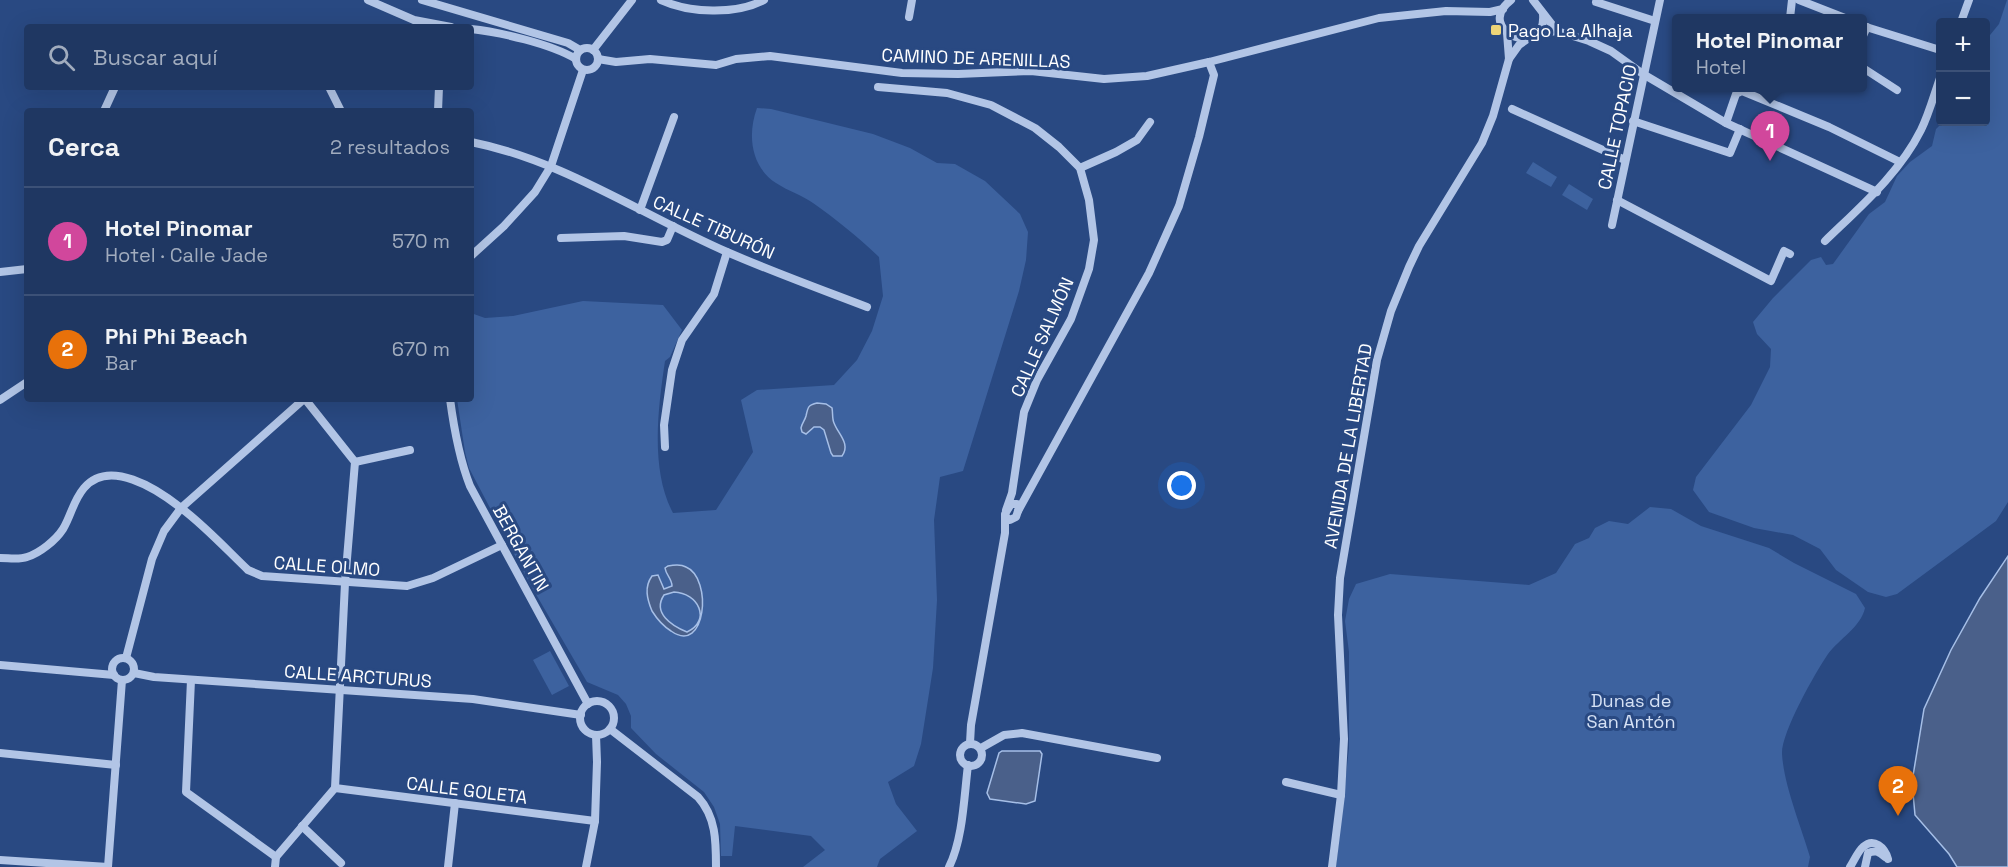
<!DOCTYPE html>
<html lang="es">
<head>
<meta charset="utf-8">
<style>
  :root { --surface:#1f3762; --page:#273f68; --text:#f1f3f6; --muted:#a1acbe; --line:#3c5177; --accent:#bca0f2 }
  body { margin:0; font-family:"Space Grotesk",sans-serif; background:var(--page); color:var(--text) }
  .controls { position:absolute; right:18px; top:18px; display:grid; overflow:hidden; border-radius:6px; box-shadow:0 6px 24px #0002 }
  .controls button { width:54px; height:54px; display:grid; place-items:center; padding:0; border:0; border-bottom:2px solid var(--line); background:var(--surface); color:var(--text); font:30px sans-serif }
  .you { position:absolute; left:1182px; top:486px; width:21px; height:21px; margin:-15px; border:4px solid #fff; border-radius:50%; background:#1a73e8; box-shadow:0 0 0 9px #1a73e833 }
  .badge { display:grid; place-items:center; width:39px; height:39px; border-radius:50%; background:var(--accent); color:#fff; font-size:20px; font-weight:700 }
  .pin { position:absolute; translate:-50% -50px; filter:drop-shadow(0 2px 3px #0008) }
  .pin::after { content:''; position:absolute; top:32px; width:21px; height:18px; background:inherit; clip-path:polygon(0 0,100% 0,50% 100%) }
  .popup { position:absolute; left:1672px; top:14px; width:195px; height:78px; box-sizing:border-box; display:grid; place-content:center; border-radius:6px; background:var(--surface); filter:drop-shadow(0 2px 4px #0005); font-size:20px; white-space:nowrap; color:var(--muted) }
  .popup b { font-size:22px; color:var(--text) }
  .popup::after { content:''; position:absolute; left:50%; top:100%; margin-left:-12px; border:12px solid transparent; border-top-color:var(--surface) }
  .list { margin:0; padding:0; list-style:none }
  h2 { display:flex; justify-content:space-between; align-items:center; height:78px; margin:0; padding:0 24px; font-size:26px }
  h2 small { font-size:20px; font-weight:400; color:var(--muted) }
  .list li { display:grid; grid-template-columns:39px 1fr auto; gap:18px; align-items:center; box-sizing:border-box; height:108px; padding:0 24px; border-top:2px solid var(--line) }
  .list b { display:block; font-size:22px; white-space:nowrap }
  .list p { margin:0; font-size:20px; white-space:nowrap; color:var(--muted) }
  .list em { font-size:20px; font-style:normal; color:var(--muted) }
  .icon { flex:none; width:33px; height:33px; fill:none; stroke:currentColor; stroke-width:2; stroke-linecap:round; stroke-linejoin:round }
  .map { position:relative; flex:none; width:2008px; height:867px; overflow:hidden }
  .search { position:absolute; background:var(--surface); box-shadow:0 6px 24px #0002; left:24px; top:24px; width:450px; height:66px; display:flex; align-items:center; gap:15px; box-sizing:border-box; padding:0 21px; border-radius:6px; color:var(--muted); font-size:22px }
  .panel { position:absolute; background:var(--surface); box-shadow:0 6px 24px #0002; left:24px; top:108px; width:450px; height:294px; border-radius:6px }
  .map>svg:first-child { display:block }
</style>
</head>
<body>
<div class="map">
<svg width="2008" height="867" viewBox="0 0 2008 867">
  <rect width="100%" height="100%" fill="#294982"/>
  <g fill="#3d629f">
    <polygon points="2007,0 2008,0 2008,502 1996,521 1897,594 1886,597 1868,592 1836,570 1820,549 1793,535 1754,528 1709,512 1693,490 1696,477 1751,405 1770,367 1771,349 1757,334 1753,322 1773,298 1811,260 1821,257 1826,265 1833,264 1869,214 1885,202 1897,176 1910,162 1932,146 1936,129 1943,122 1986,122 1986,40 1999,24"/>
    <path d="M757 108 771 109 873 134 910 148 937 163 955 164 985 181 1020 214 1028 232 1026 260 1019 291 963 471 940 477 934 520 937 600 933 668 921 744 914 766 888 782 896 804 917 831 880 859 877 867H803L825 850 811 836 735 826 732 856H721L720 824 714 807 704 792 656 754 631 728V716L626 704 618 695 587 682 530 584 469 468 465 452 457 399H471V313L485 318 513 316 583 301 663 305 682 330 670 357 665 361C658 408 650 470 673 513L716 510 753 452 741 400 757 390 834 385 857 360 872 331 883 296 879 257C858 237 837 220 813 203 802 195 788 191 776 183 751 167 747 135 757 108Z"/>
    <polygon points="1533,162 1557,177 1551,187 1526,173"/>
    <polygon points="1569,184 1593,199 1587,210 1562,195"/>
    <path d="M1650 507 1671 509 1701 526 1769 548 1794 563 1856 594 1865 608C1861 627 1839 639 1828 654 1815 673 1781 733 1782 754 1784 786 1801 826 1810 857L1808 867H1336L1349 748V652L1345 621 1349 599 1356 584 1390 574 1529 585 1556 573 1575 544 1589 538 1595 528 1609 521 1628 524Z"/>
    <polygon points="550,651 569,686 552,695 533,660"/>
  </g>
  <g fill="#4a608a" stroke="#a6bfe7" stroke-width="1.5" fill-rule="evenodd">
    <path d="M817 403 826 404 832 408C833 413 832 419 834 423 838 434 851 444 842 456H833L831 453 824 430 820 427H814L806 434 802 432 801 428C802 423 805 420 806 416 808 407 808 405 817 403Z"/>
    <polygon points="2008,556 2008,867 1957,867 1949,854 1915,815 1912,782 1924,709 1951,650 1980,598"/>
    <path d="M668 566C673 565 681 564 686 567 713 578 706 656 671 631 663 626 657 619 652 611 647 599 644 587 652 576L658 575 664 589 672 586C672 579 666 575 665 568ZM674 592C698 593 712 620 687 632 672 626 652 613 664 595Z"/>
    <polygon points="1002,751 1040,751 1042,754 1035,801 1026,804 990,799 987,793 999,753"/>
  </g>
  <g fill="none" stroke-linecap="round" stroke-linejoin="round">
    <g stroke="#b2c5e6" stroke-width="8">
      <polyline points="368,0 414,20 451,27"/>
      <polyline points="422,0 568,43 580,50"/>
      <path d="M661 0C689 13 736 15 764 0"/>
      <path d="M1511 0C1472 30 1547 62 1543 14"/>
      <polyline points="1533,0 1557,31"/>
      <polyline points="1799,0 1845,18"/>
      <polyline points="1596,2 1655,21"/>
      <polyline points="909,17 912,0"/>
      <polyline points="1790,18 1792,0"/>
      <polyline points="1961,22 1969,0"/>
      <polyline points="1863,26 1940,50"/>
      <path d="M471 29C500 32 551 44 576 59"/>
      <polyline points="1536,34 1557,31 1589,41 1611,51 1643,74 1726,123 1877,192"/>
      <polyline points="1863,36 1867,27"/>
      <circle cx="587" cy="59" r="11"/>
      <polyline points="593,50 632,0"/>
      <polyline points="598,59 616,62 650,59 716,65 736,59 770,56 902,73 958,74 1031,71 1104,79 1147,76 1209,62 1379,18 1446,11 1490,12 1503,9"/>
      <polyline points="1509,59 1519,45 1526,40"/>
      <polyline points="1863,68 1897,90"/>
      <polyline points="329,87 341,111"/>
      <polyline points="878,87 947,93 991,105 1035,128 1059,147 1080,168 1089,200 1094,240 1089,269 1071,319 1037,380 1024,412 1012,493 1006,510"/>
      <polyline points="1512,109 1625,160"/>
      <polyline points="104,111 115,87"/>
      <polyline points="438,111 439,87"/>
      <polyline points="1633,121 1730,153 1740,129"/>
      <polyline points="1726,123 1736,94 1742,91 1829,127 1900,162"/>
      <path d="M471 142C562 160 642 215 727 252 773 272 820 289 867 307"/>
      <polyline points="1080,168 1116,152 1137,140 1150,122"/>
      <polyline points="1617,200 1771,281 1784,251 1790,254"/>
      <polyline points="640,210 674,117"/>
      <polyline points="1612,225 1660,0"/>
      <polyline points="561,238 624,236 662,242 667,240 673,226"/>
      <path d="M1825 241C1860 207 1899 174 1921 130 1929 114 1934 95 1940 78"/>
      <polyline points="471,256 504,226 535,192 551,166 583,70"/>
      <polyline points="0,272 27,269"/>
      <path d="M450 399C454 429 459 458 470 486L588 704"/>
      <polyline points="0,400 27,382"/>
      <polyline points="665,447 664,425 672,370 682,340 714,294 727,252"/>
      <polyline points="355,462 410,450"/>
      <polyline points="1018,511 1149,273 1179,206 1199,137 1214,75 1209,62"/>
      <path d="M0 558C9 558 19 560 27 557 40 553 56 540 63 529 71 516 73 501 84 488 109 458 157 489 181 508 205 526 226 549 248 570L262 576 407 586 433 578 502 545"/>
      <circle cx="123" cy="669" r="11"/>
      <polyline points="126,658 152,559 164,531 181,508 304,399"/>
      <polyline points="0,665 114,675"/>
      <polyline points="134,673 154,677 473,699 581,715"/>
      <polyline points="191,680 186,792 276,857"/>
      <circle cx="597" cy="718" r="17"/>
      <path d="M610 729 698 797C716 817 716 841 716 867"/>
      <polyline points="970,743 971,725 1005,533 1005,514 1011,504 1017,504 1019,508 1016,517 1010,520 1006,517"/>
      <circle cx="971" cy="755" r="11"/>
      <polyline points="981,748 1004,735 1022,733 1157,758"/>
      <polyline points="0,753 116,765"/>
      <polyline points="1286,782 1341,795"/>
      <polyline points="335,788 595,821"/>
      <polyline points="302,826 341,863"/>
      <polyline points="0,860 108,867 122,680"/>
      <polyline points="275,867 276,857 335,788 345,583 355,462 305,399"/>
      <polyline points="448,867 455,803"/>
      <polyline points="586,867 595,821 597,762 596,735"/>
      <path d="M949 867C963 839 964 797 968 765"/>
      <polyline points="1332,867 1341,795 1344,739 1338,615 1340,578 1377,360 1391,311 1409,267 1419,246 1482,143 1493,116 1509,59 1507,33"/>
      <path d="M1850 867C1854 861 1858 851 1863 847 1874 837 1885 848 1888 859"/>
      <path d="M1865 867 1868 853C1875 850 1879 851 1885 857"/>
    </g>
  </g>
  <rect fill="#eed578" stroke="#294982" stroke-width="2" x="1490" y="24" width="12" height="12" rx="3"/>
  <g text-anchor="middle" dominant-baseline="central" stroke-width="6" stroke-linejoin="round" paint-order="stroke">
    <g font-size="18" fill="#fff" stroke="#294982" text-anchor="start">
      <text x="1508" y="30">Pago La Alhaja</text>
    </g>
    <g font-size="18" fill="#fff" stroke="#294982">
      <text transform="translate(976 58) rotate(2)">CAMINO DE ARENILLAS</text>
      <text transform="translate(1617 127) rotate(-78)">CALLE TOPACIO</text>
      <text transform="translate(714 227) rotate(24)">CALLE TIBURÓN</text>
      <text transform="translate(1042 337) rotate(-66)">CALLE SALMÓN</text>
      <text transform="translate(1348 446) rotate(-80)">AVENIDA DE LA LIBERTAD</text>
      <text transform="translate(521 548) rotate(61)">BERGANTIN</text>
      <text transform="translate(327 566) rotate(4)">CALLE OLMO</text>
      <text transform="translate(358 676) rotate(4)">CALLE ARCTURUS</text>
      <text transform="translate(467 790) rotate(7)">CALLE GOLETA</text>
    </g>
    <g font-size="18" fill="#d5e1f5" stroke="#294982">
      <text x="1631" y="700">Dunas de<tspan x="1631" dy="21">San Antón</tspan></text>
    </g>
  </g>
</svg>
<div class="controls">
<button>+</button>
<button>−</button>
</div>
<div class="you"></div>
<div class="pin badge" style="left:1770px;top:161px;background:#d1479c">1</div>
<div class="popup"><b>Hotel Pinomar</b>Hotel</div>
<div class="pin badge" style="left:1898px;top:816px;background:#e8710a">2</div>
<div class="search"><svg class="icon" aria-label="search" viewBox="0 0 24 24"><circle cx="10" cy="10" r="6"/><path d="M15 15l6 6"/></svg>Buscar aquí</div>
<section class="panel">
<h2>Cerca<small>2 resultados</small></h2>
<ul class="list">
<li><span class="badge" style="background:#d1479c">1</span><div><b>Hotel Pinomar</b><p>Hotel · Calle Jade</p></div><em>570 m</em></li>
<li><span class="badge" style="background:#e8710a">2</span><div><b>Phi Phi Beach</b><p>Bar</p></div><em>670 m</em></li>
</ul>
</section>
</div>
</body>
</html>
